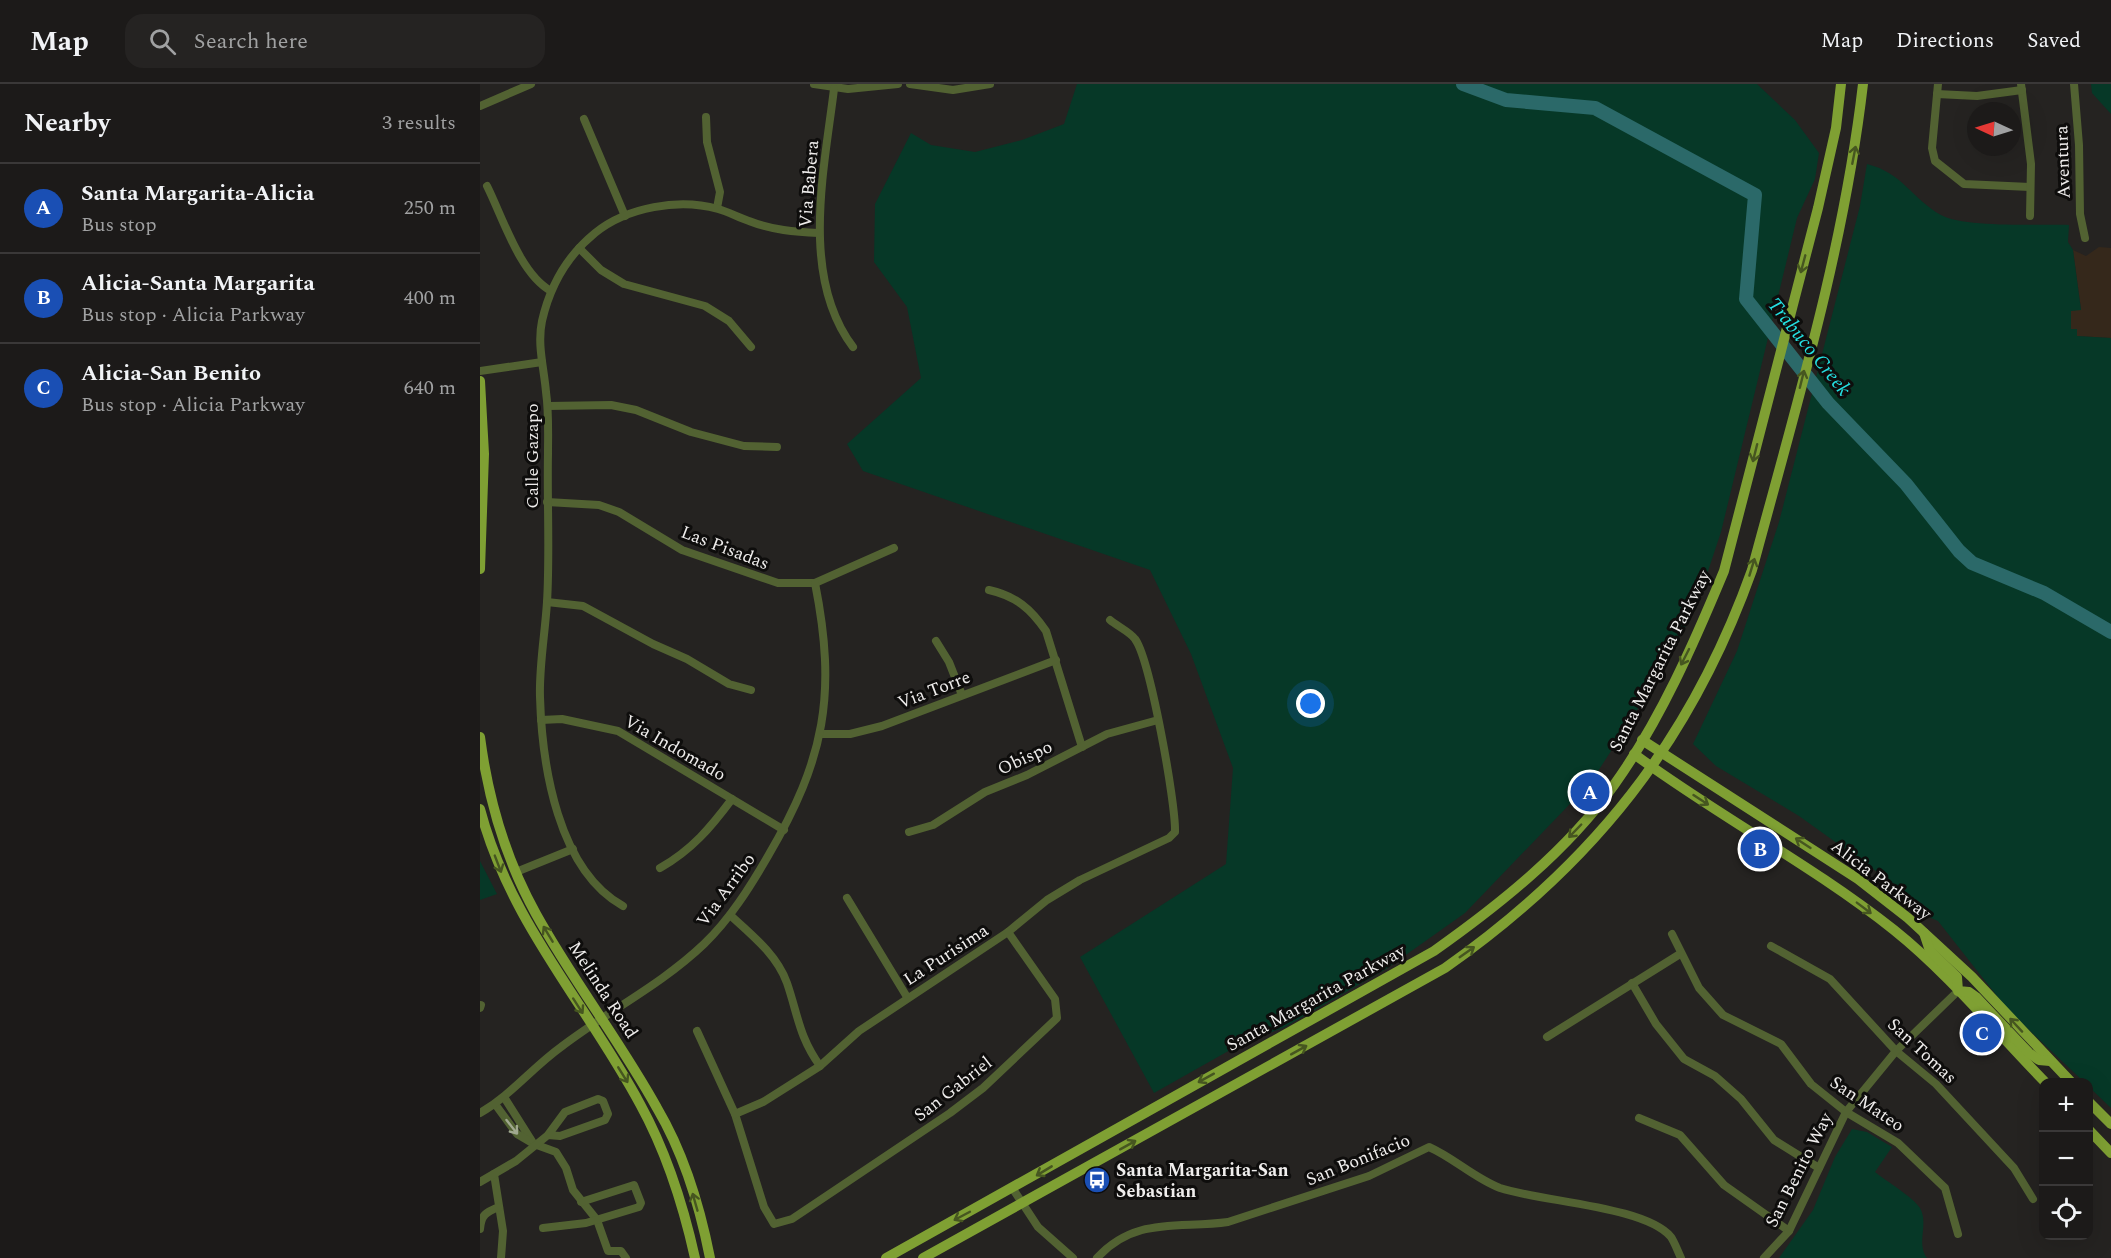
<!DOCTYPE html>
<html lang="en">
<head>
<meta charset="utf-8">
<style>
  :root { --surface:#1c1a19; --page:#252322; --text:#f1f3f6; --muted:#a0a1a2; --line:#3a3838; --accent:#f391d5 }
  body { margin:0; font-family:Spectral,serif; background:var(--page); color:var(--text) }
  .controls { position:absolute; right:18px; bottom:18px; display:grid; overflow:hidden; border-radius:12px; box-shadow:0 6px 24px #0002 }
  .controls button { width:54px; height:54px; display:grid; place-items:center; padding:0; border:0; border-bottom:2px solid var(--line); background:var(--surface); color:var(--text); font:30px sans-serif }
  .compass { position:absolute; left:1487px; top:18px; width:54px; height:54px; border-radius:50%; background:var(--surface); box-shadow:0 6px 24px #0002; rotate:274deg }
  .you { position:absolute; left:831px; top:620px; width:21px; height:21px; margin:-15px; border:4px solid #fff; border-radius:50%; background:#1a73e8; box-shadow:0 0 0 9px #1a73e833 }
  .badge { display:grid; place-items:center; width:39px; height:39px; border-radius:50%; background:var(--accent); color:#fff; font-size:20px; font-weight:700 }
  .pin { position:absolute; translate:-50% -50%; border:3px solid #fff; box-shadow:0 2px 6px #0006 }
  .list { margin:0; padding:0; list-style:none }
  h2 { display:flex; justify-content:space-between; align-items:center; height:78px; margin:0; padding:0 24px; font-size:26px }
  h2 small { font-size:20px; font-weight:400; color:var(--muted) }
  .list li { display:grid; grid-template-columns:39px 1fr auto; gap:18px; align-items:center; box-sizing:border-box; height:90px; padding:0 24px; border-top:2px solid var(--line) }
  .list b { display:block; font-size:22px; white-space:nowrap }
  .list p { margin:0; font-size:20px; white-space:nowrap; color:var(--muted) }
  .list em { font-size:20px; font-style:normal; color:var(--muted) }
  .icon { flex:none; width:33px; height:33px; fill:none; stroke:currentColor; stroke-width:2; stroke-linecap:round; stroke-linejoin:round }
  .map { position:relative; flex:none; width:1631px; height:1174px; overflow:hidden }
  header { display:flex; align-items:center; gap:36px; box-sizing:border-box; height:84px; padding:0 30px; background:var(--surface); border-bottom:2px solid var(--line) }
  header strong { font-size:28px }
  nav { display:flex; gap:33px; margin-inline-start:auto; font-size:21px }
  .search { width:420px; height:54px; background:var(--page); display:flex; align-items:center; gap:15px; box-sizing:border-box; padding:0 21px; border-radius:18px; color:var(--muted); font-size:22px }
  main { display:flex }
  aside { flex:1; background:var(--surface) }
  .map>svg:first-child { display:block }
</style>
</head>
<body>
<header>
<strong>Map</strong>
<div class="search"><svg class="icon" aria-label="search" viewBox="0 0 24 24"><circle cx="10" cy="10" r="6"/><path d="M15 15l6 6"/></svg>Search here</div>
<nav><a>Map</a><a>Directions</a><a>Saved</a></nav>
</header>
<main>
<aside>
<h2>Nearby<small>3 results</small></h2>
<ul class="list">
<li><span class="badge" style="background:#1a4fb4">A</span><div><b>Santa Margarita-Alicia</b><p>Bus stop</p></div><em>250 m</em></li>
<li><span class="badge" style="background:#1a4fb4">B</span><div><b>Alicia-Santa Margarita</b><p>Bus stop · Alicia Parkway</p></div><em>400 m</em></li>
<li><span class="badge" style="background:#1a4fb4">C</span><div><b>Alicia-San Benito</b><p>Bus stop · Alicia Parkway</p></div><em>640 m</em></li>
</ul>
</aside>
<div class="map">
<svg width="1631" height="1174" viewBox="0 0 1631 1174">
  <rect width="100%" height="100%" fill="#252321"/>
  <polygon fill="#35281b" points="1619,163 1631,164 1631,254 1597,252 1591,245 1591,227 1601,225 1593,166 1606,172"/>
  <g fill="#063827">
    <polygon points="597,0 1277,0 1315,36 1339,69 1335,95 1317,134 1241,448 1215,526 1153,633 1111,698 985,829 906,885 805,943 759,961 674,1009 600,873 746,780 753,684 711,570 670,486 383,387 367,360 441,294 427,223 394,178 395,120 431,49 451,61 495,68 542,56 584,40"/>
    <polygon points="1611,0 1631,0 1631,30 1612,9"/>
    <path d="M1387 80C1423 89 1432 115 1461 131 1483 144 1561 140 1589 141L1588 158 1593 166 1601 226 1591 227V245H1597V252L1631 254V1024L1609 1003 1608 998H1604L1528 926 1458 837 1451 834 1428 810 1319 732 1236 682 1213 660 1257 567 1299 438 1380 122Z"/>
    <polygon points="0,777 17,810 0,816"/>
    <path d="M1372 1045 1387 1048 1412 1063 1395 1088C1406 1097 1433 1113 1440 1124 1449 1140 1436 1159 1447 1174H1299L1333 1126 1355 1073Z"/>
  </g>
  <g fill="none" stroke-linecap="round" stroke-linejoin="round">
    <polyline stroke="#2b6969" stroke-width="14" points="983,0 1026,16 1115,24 1275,111 1266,215 1348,319 1426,400 1479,467 1492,479 1564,509 1631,548"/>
    <g stroke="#526232" stroke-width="8">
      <polyline points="334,0 368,5 418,0"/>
      <polyline points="430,0 473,6 510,0"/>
      <polyline points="1458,0 1452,64 1455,77 1484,100 1550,103"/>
      <polyline points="1541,0 1551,80 1550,132"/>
      <polyline points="1594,0 1599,61 1600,130 1605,154"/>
      <path d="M354 5C344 87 320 193 373 263"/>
      <polyline points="1457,10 1497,12 1542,6"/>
      <polyline points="0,22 51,0"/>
      <polyline points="226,33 227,58 240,108 237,124"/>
      <polyline points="104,35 145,132"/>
      <path d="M7 102C23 134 40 190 71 207"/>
      <polyline points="99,164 121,186 144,200 225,222 249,237 271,263"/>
      <polyline points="0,287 62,278"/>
      <polyline points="68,322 131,321 156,326 211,348 264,362 297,363"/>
      <polyline points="67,418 119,421 139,428 202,466 298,499 335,499 414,464"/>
      <path d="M509 506C536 512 551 525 566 547L602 663"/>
      <polyline points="67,518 103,522 173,560 207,575 249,600 271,606"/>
      <polyline points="456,557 469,578 482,611"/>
      <polyline points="61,636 82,635 138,647 304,746"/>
      <polyline points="340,650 370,650 402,642 576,576"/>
      <polyline points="429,748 453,741 505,708 547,691 627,650 678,636"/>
      <path d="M180 784C212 766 231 743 252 715"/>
      <polyline points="36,788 93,765"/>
      <polyline points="367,814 427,913"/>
      <path d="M143 822C78 786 62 682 60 613 59 582 65 550 67 518 70 469 67 419 68 370 68 349 69 329 66 308 64 284 57 261 62 237 70 202 88 171 115 149 147 123 199 114 238 125 249 128 259 134 269 137 292 146 315 148 339 149"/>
      <path d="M250 831C272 851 297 871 307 899 318 931 319 953 340 982"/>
      <polyline points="1192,850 1219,904 1243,931 1301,960 1331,1000 1366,1028 1418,1059 1465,1104 1478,1150"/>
      <polyline points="1291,862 1350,895 1416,967 1456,1000 1534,1084 1553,1115"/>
      <polyline points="1152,899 1176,940 1204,975 1235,992 1261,1015 1294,1056 1339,1084"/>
      <polyline points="0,924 1,921"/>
      <polyline points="217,947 255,1030 284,1123 294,1140 312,1135 470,1029 503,1004 577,934 575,915 528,848"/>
      <polyline points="1067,953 1200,870"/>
      <polyline points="24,1013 53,1059"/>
      <polyline points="15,1020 37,1050 54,1060 76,1068 86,1084 93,1106 117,1136 128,1167 141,1167 146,1174"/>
      <path d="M0 1029C31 1011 52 984 81 963 128 927 181 901 224 860 250 835 270 803 288 772 345 675 357 610 335 499"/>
      <path d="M255 1030 283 1018 340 982 379 947 528 848 567 816 600 796 689 754 695 748C696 720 670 575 655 555 650 548 637 542 630 536"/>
      <polyline points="1159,1034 1200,1051 1244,1101 1309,1147"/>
      <polyline points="14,1090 23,1147 21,1174"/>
      <polyline points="0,1098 36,1077 68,1051 85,1028 118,1015 123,1017 128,1030 125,1036 80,1052 68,1051"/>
      <polyline points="533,1105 558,1143 593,1174"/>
      <polyline points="63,1144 106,1139 159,1123 161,1119 154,1101 101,1118"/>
      <path d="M0 1145C1 1131 6 1128 19 1123"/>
      <path d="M617 1174C655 1132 699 1145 748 1138L889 1092 949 1063C974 1074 994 1094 1020 1104 1062 1118 1165 1122 1191 1153 1195 1159 1198 1168 1201 1174"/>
      <polyline points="1284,1174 1309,1147 1366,1028 1416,967 1478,907"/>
    </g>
    <g stroke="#7fa033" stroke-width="10">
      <polyline points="0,297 4,370 0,485"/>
      <path d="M0 653C8 714 26 776 56 830 93 897 140 957 177 1024 203 1068 220 1123 230 1174"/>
      <polyline points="1162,656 1378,795 1428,834 1492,893 1591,998"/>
      <path d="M1154 670C1238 732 1332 781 1414 846 1469 890 1516 948 1565 998"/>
      <path d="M0 725C30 839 106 919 160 1020 187 1069 203 1120 215 1174"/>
      <polyline points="1444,849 1450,867 1477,893 1478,907 1489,908 1496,913 1549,969 1559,976 1570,977"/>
      <polyline points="1608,1017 1631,1040"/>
      <polyline points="1608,1045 1631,1069"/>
      <path d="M406 1174 954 867C1019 821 1087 767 1134 701 1180 637 1214 559 1244 487L1338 124 1356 44 1361 0"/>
      <path d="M443 1174 965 884C1113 780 1211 657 1272 486 1315 326 1364 165 1383 0"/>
    </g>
  </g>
  <defs><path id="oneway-shaft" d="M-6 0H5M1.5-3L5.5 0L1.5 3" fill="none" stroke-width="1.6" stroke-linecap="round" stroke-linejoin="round" transform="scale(1.5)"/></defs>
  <g stroke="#465620">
    <use href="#oneway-shaft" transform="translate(1374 71) rotate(-79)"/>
    <use href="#oneway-shaft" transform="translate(1323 180) rotate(105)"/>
    <use href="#oneway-shaft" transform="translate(1322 295) rotate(-76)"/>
    <use href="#oneway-shaft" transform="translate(1275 369) rotate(104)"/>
    <use href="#oneway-shaft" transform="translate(1272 483) rotate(-73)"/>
    <use href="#oneway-shaft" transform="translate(1205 573) rotate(117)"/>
    <use href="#oneway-shaft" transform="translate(1221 716) rotate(33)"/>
    <use href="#oneway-shaft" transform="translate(1095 747) rotate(134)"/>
    <use href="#oneway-shaft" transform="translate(1323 759) rotate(-147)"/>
    <use href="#oneway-shaft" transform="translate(18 780) rotate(69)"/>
    <use href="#oneway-shaft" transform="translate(1384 824) rotate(37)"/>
    <use href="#oneway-shaft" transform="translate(68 850) rotate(-121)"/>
    <use href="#oneway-shaft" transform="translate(987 868) rotate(-35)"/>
    <use href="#oneway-shaft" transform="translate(98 922) rotate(57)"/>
    <use href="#oneway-shaft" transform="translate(1536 941) rotate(-133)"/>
    <use href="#oneway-shaft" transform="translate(819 966) rotate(-29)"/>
    <use href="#oneway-shaft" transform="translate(143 991) rotate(58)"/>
    <use href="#oneway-shaft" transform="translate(726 994) rotate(151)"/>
    <use href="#oneway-shaft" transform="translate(648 1061) rotate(-29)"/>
    <use href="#oneway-shaft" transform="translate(564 1087) rotate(149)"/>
    <use href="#oneway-shaft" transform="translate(215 1118) rotate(-106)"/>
    <use href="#oneway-shaft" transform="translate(482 1132) rotate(152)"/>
  </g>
  <use stroke="#a0a88f" href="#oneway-shaft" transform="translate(32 1043) rotate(52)"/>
  <defs>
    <symbol id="bus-disc" viewBox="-11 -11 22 22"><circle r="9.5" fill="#1a4fb4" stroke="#0e0d0c"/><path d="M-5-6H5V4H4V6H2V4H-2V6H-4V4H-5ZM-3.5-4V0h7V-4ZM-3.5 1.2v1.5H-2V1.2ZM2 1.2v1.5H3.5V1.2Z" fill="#fff"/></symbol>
  </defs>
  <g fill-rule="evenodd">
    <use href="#bus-disc" x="602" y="1081" width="30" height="30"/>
  </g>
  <g text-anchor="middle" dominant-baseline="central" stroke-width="6" stroke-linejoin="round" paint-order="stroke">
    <g font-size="18" fill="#efedec" stroke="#0e0d0c">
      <text transform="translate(1583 78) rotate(-92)">Aventura</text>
      <text transform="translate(329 100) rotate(-85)">Via Babera</text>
      <text transform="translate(52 372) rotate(-90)">Calle Gazapo</text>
      <text transform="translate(245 464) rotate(21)">Las Pisadas</text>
      <text transform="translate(1180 577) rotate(-63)">Santa Margarita Parkway</text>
      <text transform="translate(454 606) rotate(-21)">Via Torre</text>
      <text transform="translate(195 664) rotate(30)">Via Indomado</text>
      <text transform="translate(545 674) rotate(-25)">Obispo</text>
      <text transform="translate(1401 796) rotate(37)">Alicia Parkway</text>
      <text transform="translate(246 806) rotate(-54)">Via Arribo</text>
      <text transform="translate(466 871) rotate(-33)">La Purisima</text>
      <text transform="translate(123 906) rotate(57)">Melinda Road</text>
      <text transform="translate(836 914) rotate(-29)">Santa Margarita Parkway</text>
      <text transform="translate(1442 967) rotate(43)">San Tomas</text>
      <text transform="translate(473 1005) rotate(-38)">San Gabriel</text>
      <text transform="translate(1387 1020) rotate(34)">San Mateo</text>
      <text transform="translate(878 1076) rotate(-22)">San Bonifacio</text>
      <text transform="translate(1319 1086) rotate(-63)">San Benito Way</text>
    </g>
    <g font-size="18" font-weight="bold" fill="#efedec" stroke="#0e0d0c" text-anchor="start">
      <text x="636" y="1086">Santa Margarita-San<tspan x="636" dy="21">Sebastian</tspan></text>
    </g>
    <g font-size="20" font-style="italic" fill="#24dfe1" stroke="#0e0d0c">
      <text transform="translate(1329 263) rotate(51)">Trabuco Creek</text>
    </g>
  </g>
</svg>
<div class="controls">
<button>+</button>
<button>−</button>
<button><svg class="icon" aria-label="locate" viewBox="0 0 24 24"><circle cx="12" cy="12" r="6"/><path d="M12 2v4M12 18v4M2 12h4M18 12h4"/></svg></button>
</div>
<svg class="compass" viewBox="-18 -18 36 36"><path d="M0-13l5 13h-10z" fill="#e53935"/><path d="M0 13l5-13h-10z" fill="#a0a1a2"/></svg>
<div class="you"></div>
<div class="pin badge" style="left:1110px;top:708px;background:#1a4fb4">A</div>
<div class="pin badge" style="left:1280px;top:765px;background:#1a4fb4">B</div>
<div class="pin badge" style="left:1502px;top:949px;background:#1a4fb4">C</div>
</div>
</main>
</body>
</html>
